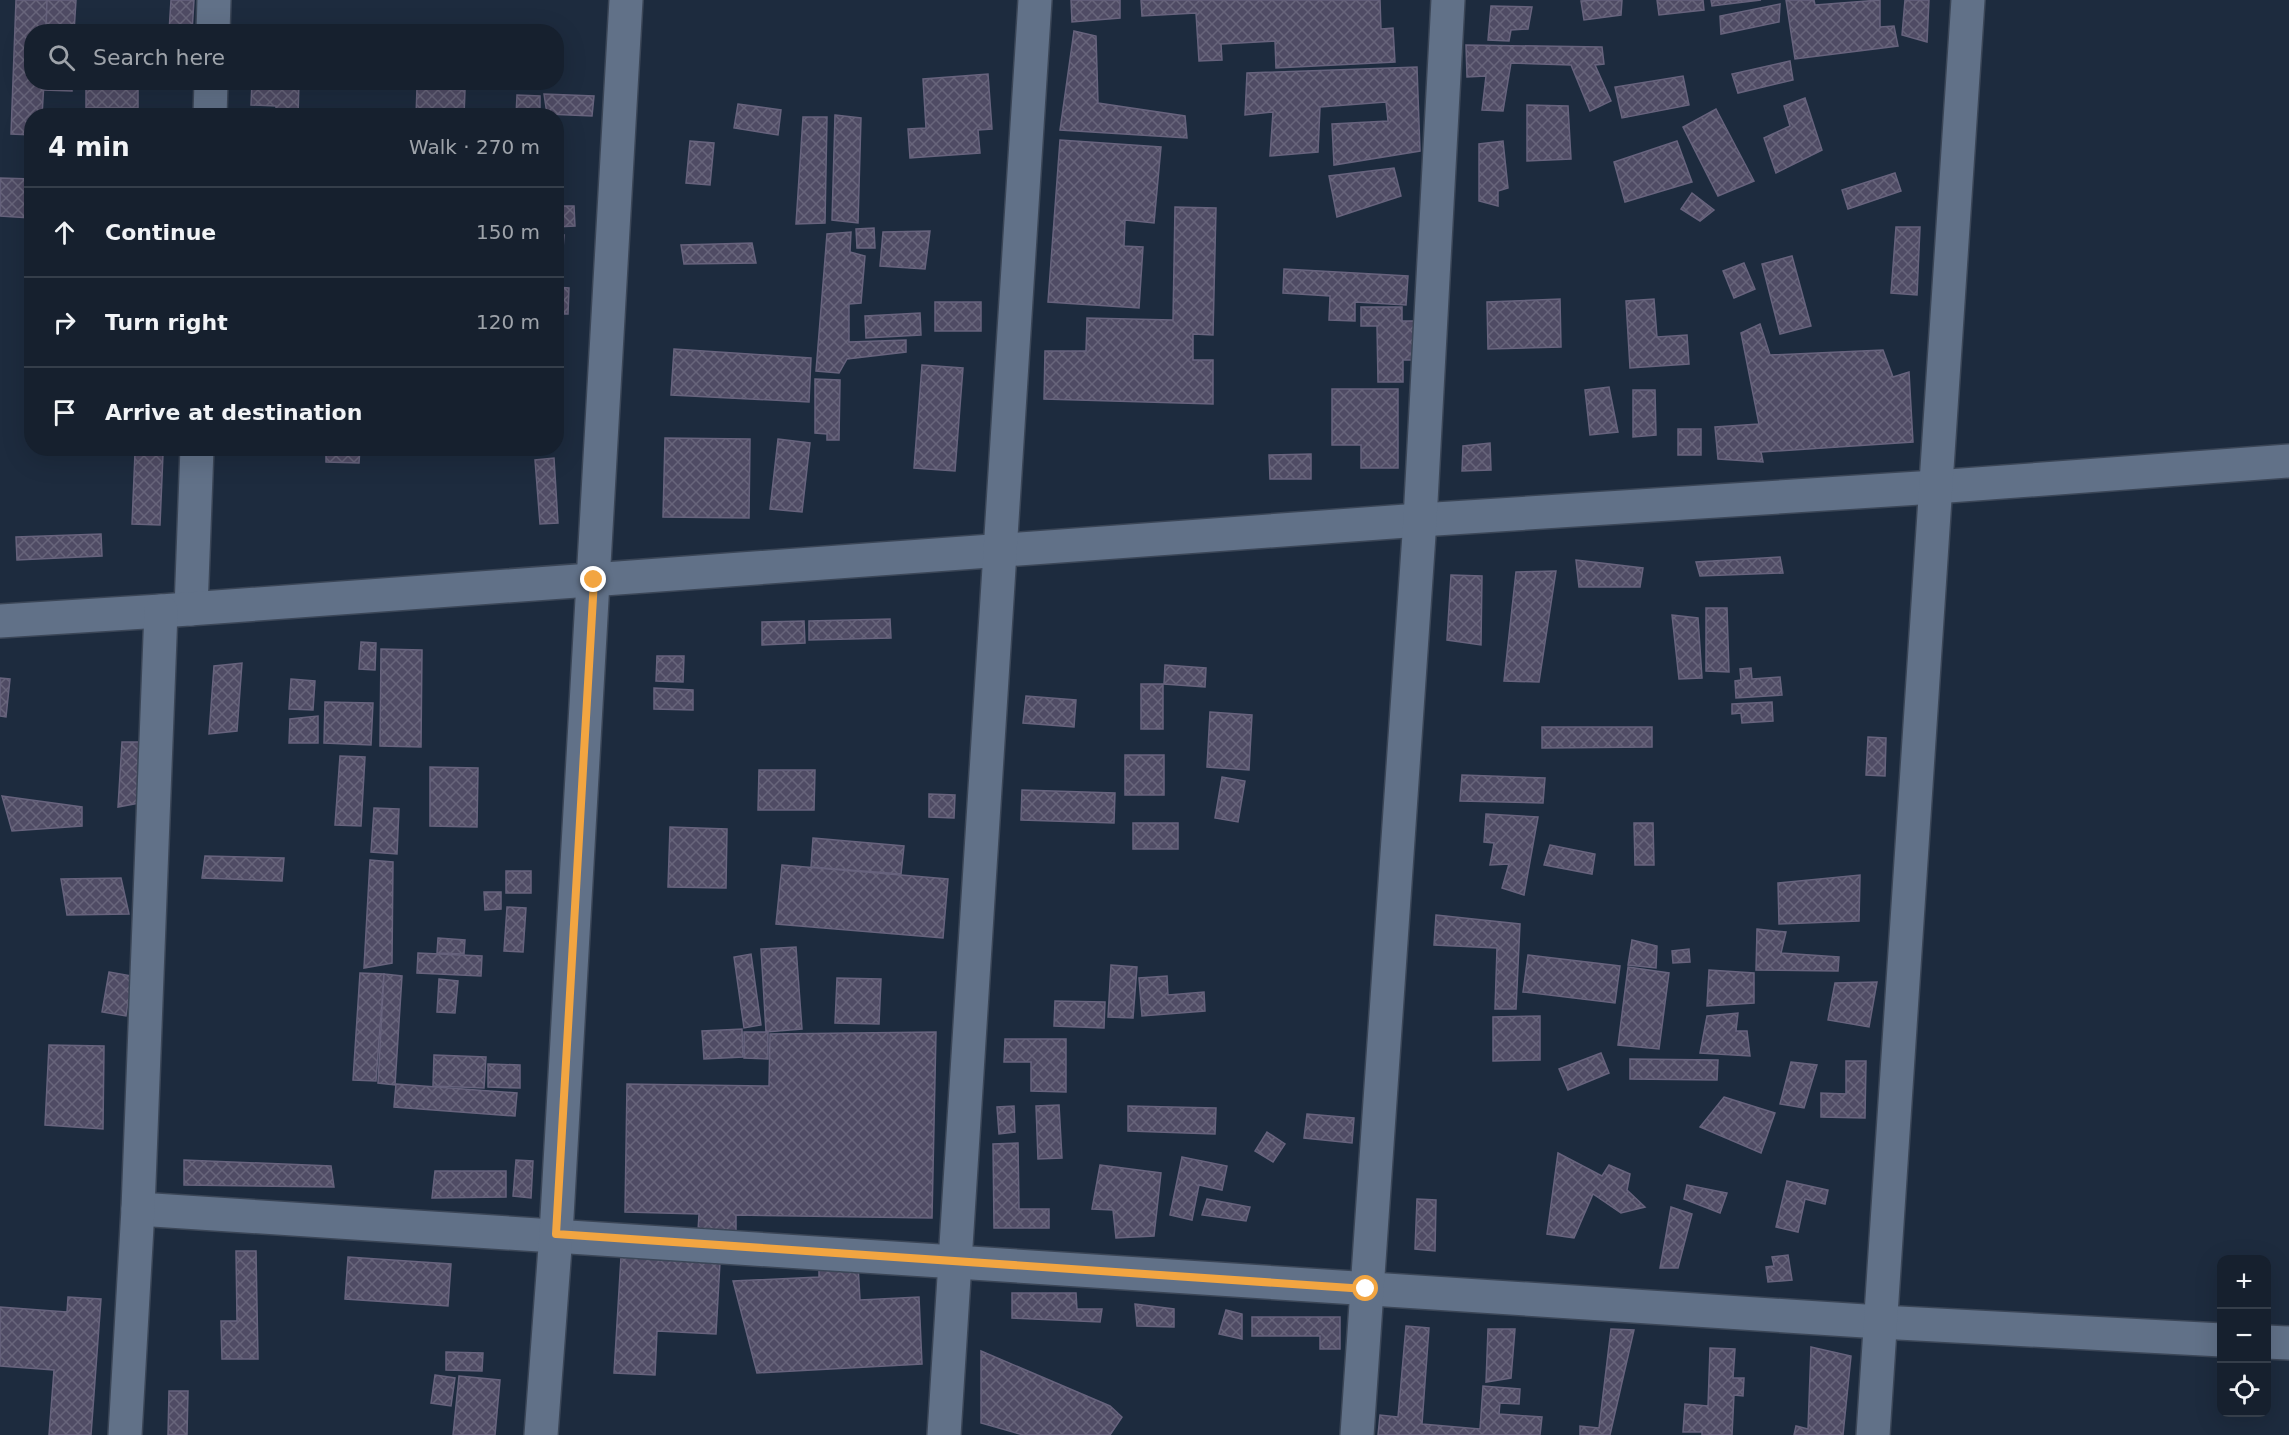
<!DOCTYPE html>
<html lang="en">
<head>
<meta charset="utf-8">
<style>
  :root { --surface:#16202e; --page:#1f2836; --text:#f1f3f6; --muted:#9ea3aa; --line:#353e4a }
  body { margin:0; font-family:"DejaVu Sans",sans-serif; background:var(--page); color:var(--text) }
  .controls { position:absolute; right:18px; bottom:18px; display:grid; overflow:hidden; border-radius:12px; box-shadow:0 6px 24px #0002 }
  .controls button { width:54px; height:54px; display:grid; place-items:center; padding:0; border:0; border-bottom:2px solid var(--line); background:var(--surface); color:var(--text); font:30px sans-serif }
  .stop { position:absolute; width:18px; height:18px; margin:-14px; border:4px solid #f2a541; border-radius:50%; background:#fff }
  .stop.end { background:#f2a541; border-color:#fff; box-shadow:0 2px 6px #0008 }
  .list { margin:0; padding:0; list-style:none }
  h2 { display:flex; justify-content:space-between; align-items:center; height:78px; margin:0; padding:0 24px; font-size:26px }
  h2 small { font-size:20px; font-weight:400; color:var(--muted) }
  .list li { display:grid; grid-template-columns:39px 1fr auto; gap:18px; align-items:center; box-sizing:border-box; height:90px; padding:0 24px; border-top:2px solid var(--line) }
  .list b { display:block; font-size:22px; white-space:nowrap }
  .list em { font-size:20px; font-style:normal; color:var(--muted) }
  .icon { flex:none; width:33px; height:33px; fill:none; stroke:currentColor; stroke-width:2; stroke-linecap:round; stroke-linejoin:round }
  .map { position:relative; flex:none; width:2289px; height:1435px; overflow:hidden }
  .search { position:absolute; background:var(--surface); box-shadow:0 6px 24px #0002; left:24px; top:24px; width:540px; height:66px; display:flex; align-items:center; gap:15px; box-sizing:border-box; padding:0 21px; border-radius:24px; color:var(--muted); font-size:22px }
  .panel { position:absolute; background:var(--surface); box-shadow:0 6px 24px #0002; left:24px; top:108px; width:540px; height:348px; border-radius:24px }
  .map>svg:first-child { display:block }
</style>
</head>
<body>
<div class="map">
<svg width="2289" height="1435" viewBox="0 0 2289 1435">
  <defs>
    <pattern id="building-cross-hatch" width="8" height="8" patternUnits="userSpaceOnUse" patternTransform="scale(1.5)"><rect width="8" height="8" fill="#4f4b64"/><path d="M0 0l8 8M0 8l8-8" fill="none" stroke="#68657b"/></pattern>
  </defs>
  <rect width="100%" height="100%" fill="#1d2b3e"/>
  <g fill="url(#building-cross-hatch)" stroke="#67637d" stroke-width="1.5">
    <polygon points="16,0 47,0 46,32 32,32 32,82 44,82 42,116 32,116 32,135 11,134"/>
    <polygon points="47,0 76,0 74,32 46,32"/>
    <polygon points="171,0 194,0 192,32 169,32"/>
    <polygon points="1071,0 1120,0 1120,18 1072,22"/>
    <polygon points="1141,0 1380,0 1381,29 1393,28 1395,62 1276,68 1275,41 1221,44 1222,60 1199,61 1196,13 1142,16"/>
    <polygon points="1595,0 1622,0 1621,15 1584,20 1581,1"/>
    <polygon points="1657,0 1703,0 1704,10 1659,15"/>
    <polygon points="1711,0 1761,0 1712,6"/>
    <polygon points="1786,0 1814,0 1815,5 1880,0 1880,27 1894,26 1898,46 1795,59"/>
    <polygon points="1905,0 1929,0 1927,42 1902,35"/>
    <polygon points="1780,4 1779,22 1721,34 1720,16"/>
    <polygon points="1491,6 1532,7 1528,29 1511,30 1509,41 1488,40"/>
    <polygon points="1074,31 1096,36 1098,103 1185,116 1187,138 1060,130"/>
    <polygon points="1466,45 1602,47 1604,64 1595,65 1611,101 1590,111 1571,65 1511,63 1503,111 1482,110 1486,76 1467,77"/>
    <polygon points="1790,61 1793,80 1738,93 1732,74"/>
    <polygon points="1417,67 1420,151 1334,165 1332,124 1388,121 1386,102 1320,107 1318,152 1270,156 1273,112 1245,115 1247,73"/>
    <polygon points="988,74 992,129 978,130 980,153 910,158 908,129 926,128 923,79"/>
    <polygon points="1683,76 1689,105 1622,118 1615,87"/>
    <polygon points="45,82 72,82 72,91 44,90"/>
    <polygon points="252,82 299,82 298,116 276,116 276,106 251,105"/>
    <rect x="86" y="84" width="52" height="24"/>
    <polygon points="417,88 465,90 464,116 416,116"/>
    <polygon points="544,94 594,96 592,116 547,114"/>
    <polygon points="517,95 540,96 540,116 516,116"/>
    <polygon points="1805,98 1822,150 1776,173 1764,138 1790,126 1784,106"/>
    <polygon points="738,104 781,110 778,135 734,128"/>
    <polygon points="1527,105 1568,106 1571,159 1527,161"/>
    <polygon points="1716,109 1754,181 1718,196 1683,127"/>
    <polygon points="835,115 861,118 858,223 832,220"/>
    <polygon points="803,117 827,117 825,223 796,224"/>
    <polygon points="1060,140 1161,147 1154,223 1125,220 1124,246 1143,247 1139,308 1048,302"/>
    <polygon points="690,141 714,143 710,185 686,183"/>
    <polygon points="1503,141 1508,188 1498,191 1498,206 1479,201 1479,144"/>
    <polygon points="1677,141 1692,182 1625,202 1614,162"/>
    <polygon points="561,163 561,202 556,202 556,164"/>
    <polygon points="1394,168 1401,196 1337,217 1329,176"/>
    <polygon points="1895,173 1901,191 1848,209 1842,190"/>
    <polygon points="0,178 32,179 30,218 0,216"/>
    <polygon points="1692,193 1714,210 1700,221 1681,209"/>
    <polygon points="556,206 574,206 575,226 556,227"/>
    <polygon points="1175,207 1216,208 1213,335 1193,334 1193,360 1213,360 1213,404 1044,399 1045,351 1086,351 1087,318 1173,320"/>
    <polygon points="1896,227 1920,227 1917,295 1891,293"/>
    <polygon points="874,228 875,248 857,248 856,229"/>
    <polygon points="930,231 925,269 880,266 883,232"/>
    <polygon points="851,232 850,252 865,256 861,303 849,304 849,342 906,340 906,352 847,359 839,373 816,371 827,234"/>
    <polygon points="556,234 564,235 563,249 556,248"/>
    <polygon points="752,243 756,263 684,264 681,245"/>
    <polygon points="1792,256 1811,326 1780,334 1762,264"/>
    <polygon points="1744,263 1755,289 1734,298 1723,271"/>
    <polygon points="1284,269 1408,276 1406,305 1355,302 1355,321 1329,320 1330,296 1283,293"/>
    <polygon points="556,287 569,288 568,314 556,314"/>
    <polygon points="1560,299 1561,347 1488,349 1487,302"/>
    <polygon points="1654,299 1657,337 1687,335 1689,364 1630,368 1626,301"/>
    <rect x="935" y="302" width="46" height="29"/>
    <polygon points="1361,307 1402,307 1402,321 1415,321 1415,360 1403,360 1403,382 1378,382 1377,326 1361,326"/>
    <polygon points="920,313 921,335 866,338 865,316"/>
    <polygon points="1760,324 1770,355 1883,350 1893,377 1909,372 1913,442 1761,452 1763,462 1718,459 1715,427 1759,424 1741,333"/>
    <polygon points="674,349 811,358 809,402 671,395"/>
    <polygon points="922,365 963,368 955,471 914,468"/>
    <polygon points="815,379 840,380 839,440 827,440 827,434 815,433"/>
    <polygon points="1609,387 1618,432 1590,435 1585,390"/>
    <polygon points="1332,389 1398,389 1398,468 1361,468 1361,445 1332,445"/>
    <polygon points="1633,390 1655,390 1656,435 1633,437"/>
    <rect x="1678" y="429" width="23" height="26"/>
    <polygon points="665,438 750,439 749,518 663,517"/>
    <polygon points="778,439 810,443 802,512 770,509"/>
    <polygon points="1490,443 1491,470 1462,471 1463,446"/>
    <polygon points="326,448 360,448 359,463 326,462"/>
    <polygon points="135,453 163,454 160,525 132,524"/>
    <polygon points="1311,454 1311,479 1270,479 1269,455"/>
    <polygon points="554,458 558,523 540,524 535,460"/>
    <polygon points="101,534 102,556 17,560 16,537"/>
    <polygon points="1780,557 1783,573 1700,576 1696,562"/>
    <polygon points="1576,560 1643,568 1640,587 1579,587"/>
    <polygon points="1556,571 1539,682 1504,681 1516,572"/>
    <polygon points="1451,575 1482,576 1481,645 1447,640"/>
    <polygon points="1706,608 1727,608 1729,672 1706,671"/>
    <polygon points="1672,615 1698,618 1702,678 1679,679"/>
    <polygon points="890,619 891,638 809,640 809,621"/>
    <polygon points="804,621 805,643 762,645 762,622"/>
    <polygon points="361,642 376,643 375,670 359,669"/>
    <polygon points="381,649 422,650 421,747 380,746"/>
    <polygon points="657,656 684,656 683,682 656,681"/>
    <polygon points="242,663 237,731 209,734 214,666"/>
    <polygon points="1165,665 1206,668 1205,687 1164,684"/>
    <polygon points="1751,668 1752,679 1780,677 1782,695 1736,698 1735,681 1741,680 1740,669"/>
    <polygon points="0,678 10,679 6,717 0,716"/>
    <polygon points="291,679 315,681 313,710 289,709"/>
    <rect x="1141" y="684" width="22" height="45"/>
    <polygon points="654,688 693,690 693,710 654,709"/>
    <polygon points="1026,696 1076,700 1074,727 1023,723"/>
    <polygon points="325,702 373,703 371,745 324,743"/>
    <polygon points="1772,702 1773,721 1742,723 1741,713 1732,714 1732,704"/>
    <polygon points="1210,712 1252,715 1249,770 1207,767"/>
    <polygon points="318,716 318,743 289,743 290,719"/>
    <polygon points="1542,727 1652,727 1652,747 1542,748"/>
    <polygon points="1868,737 1886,738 1885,776 1866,775"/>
    <polygon points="122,742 147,742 139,803 118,807"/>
    <rect x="1125" y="755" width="39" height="40"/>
    <polygon points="340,756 365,757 361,826 335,825"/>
    <polygon points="430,767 478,768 477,827 430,826"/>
    <polygon points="759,770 815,770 814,810 758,810"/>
    <polygon points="1462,775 1545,778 1543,803 1460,801"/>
    <polygon points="1222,777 1245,781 1238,822 1215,818"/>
    <polygon points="1022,790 1115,793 1114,823 1021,820"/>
    <polygon points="929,794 955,795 954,818 929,817"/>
    <polygon points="2,796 82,807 82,826 12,831"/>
    <polygon points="374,808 399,809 397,854 371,852"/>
    <polygon points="1486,814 1538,817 1524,895 1502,888 1509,864 1490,865 1494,843 1484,842"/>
    <rect x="1133" y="823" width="45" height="26"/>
    <polygon points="1634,823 1653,823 1654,865 1635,865"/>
    <polygon points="670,827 727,829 726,888 668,887"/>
    <polygon points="813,838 904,846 901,874 811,867"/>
    <polygon points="1550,845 1595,854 1592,874 1544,865"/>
    <polygon points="205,856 284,858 282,881 202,878"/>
    <polygon points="370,860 393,862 392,963 364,968"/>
    <polygon points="782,865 948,879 943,938 776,924"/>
    <rect x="506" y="871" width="25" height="22"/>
    <polygon points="1860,875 1859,921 1779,924 1778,883"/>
    <polygon points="121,878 129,914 67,915 61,879"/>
    <polygon points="484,892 501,892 501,909 485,910"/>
    <polygon points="507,907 526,908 523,952 504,951"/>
    <polygon points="1436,915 1520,924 1516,1009 1495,1009 1497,948 1434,945"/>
    <polygon points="1757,929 1786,932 1781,953 1839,957 1838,971 1756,970"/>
    <polygon points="438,938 465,940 464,954 437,953"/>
    <polygon points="1632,940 1657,946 1656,968 1628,965"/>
    <polygon points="796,947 802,1029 766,1032 761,949"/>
    <polygon points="1689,949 1690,962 1673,963 1672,951"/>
    <polygon points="418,953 482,956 481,976 417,973"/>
    <polygon points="751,954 761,1025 744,1028 734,957"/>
    <polygon points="1528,955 1620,966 1615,1003 1523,992"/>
    <polygon points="1111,965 1137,967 1133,1018 1108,1017"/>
    <polygon points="1628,967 1669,973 1659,1049 1618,1045"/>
    <polygon points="1709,970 1754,973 1754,1003 1707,1006"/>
    <polygon points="109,972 132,976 126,1016 102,1012"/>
    <polygon points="360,973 384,974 376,1081 353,1080"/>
    <polygon points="384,974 402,976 395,1085 378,1083"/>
    <polygon points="1167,976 1168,995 1204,992 1205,1011 1142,1016 1139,978"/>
    <polygon points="837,978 881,979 879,1024 835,1023"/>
    <polygon points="439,979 458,981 455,1013 437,1012"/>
    <polygon points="1877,982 1869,1027 1828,1020 1835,983"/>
    <polygon points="1055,1001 1105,1002 1104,1028 1054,1026"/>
    <polygon points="1738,1013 1736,1031 1747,1031 1750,1056 1700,1053 1707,1016"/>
    <polygon points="1540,1016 1540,1060 1493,1061 1493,1017"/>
    <polygon points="742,1029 743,1057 704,1059 702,1031"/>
    <polygon points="744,1032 768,1032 768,1059 744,1058"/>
    <polygon points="936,1032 932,1218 736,1215 736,1231 698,1231 699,1214 625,1212 627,1084 769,1086 770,1034"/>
    <polygon points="1005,1039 1066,1039 1066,1092 1031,1091 1031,1062 1004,1062"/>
    <polygon points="49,1045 104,1046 103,1129 45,1125"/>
    <polygon points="1601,1053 1609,1073 1568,1090 1559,1069"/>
    <polygon points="434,1055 486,1057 484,1088 433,1086"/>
    <polygon points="1630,1059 1718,1060 1717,1080 1630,1079"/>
    <polygon points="1846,1061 1866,1061 1865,1118 1821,1117 1821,1093 1846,1094"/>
    <polygon points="1791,1062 1817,1065 1804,1108 1780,1104"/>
    <polygon points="488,1064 520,1065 520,1088 488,1087"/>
    <polygon points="396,1084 517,1093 515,1116 394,1107"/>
    <polygon points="1724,1097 1775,1113 1761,1153 1700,1127"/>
    <polygon points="1059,1105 1062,1158 1038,1159 1036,1106"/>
    <polygon points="1014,1106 1015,1132 999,1134 997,1107"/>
    <polygon points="1128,1106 1216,1108 1215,1134 1128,1131"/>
    <polygon points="1307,1114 1354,1118 1352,1143 1304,1138"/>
    <polygon points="1267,1132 1285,1144 1273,1162 1255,1151"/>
    <polygon points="1018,1143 1019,1209 1049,1209 1049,1228 994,1228 993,1144"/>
    <polygon points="1558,1153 1602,1176 1609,1165 1630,1174 1627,1190 1645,1207 1621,1213 1593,1194 1574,1238 1547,1234"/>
    <polygon points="1182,1157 1227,1166 1222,1190 1199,1185 1192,1220 1170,1215"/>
    <polygon points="184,1160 331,1166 334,1187 184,1185"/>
    <polygon points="516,1160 533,1161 531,1198 513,1196"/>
    <polygon points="1100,1165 1161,1173 1154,1236 1116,1238 1113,1210 1092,1209"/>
    <polygon points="435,1171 506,1171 506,1197 432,1198"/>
    <polygon points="1787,1181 1828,1190 1825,1204 1805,1199 1798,1232 1776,1227"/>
    <polygon points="1687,1185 1727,1193 1720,1213 1684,1199"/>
    <polygon points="1207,1199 1250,1207 1246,1221 1202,1215"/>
    <polygon points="1417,1199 1436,1200 1435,1251 1415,1249"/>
    <polygon points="1671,1207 1692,1214 1678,1268 1660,1268"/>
    <polygon points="236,1251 256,1251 258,1359 222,1359 221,1321 237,1321"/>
    <polygon points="1788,1255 1792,1280 1768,1282 1766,1267 1774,1266 1772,1257"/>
    <polygon points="348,1257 451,1264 448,1306 345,1299"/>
    <polygon points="621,1257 720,1262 716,1334 657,1331 655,1375 614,1373"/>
    <polygon points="858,1265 860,1300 919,1297 922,1364 757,1373 733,1281 819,1277 819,1267"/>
    <polygon points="1012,1293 1076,1293 1077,1309 1102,1309 1100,1322 1012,1318"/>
    <polygon points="68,1297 101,1299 91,1435 49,1435 54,1370 0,1366 0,1307 67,1312"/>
    <polygon points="1135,1304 1174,1309 1174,1327 1137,1326"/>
    <polygon points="1226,1310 1242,1314 1242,1339 1219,1334"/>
    <polygon points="1252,1317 1340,1317 1340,1349 1320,1349 1320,1336 1252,1336"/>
    <polygon points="1406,1326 1429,1328 1422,1424 1480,1429 1483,1386 1520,1389 1519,1404 1500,1403 1499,1414 1542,1417 1540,1435 1378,1435 1380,1415 1398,1417"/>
    <polygon points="1488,1329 1515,1329 1511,1378 1486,1382"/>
    <polygon points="1611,1329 1634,1330 1610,1435 1580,1435 1580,1426 1599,1428"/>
    <polygon points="1811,1347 1851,1356 1843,1435 1794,1435 1796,1426 1808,1429"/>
    <polygon points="1710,1348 1735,1349 1733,1378 1744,1378 1743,1396 1734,1395 1732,1435 1702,1435 1702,1432 1683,1432 1685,1404 1708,1406"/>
    <polygon points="981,1351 1110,1406 1122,1417 1110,1435 1023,1435 981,1423"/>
    <polygon points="446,1352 483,1353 482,1371 446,1370"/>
    <polygon points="435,1375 455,1378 451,1406 431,1403"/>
    <polygon points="459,1376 500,1380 495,1435 453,1435"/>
    <polygon points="169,1391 188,1391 187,1435 168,1435"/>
  </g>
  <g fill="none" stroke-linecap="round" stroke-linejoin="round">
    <defs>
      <g id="street">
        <polyline points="213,32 214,0"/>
        <polyline points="210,116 211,82"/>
        <polyline points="191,609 197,448"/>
        <polyline points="0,621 161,611 1420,520 1935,487 2289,461"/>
        <polyline points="138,1209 1880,1322 2222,1340"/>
        <polyline points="2266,1342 2289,1343"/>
        <polyline points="125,1435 138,1209 161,611"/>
        <polyline points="541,1435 556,1234 626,0"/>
        <polyline points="944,1435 1035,0"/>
        <polyline points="1357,1435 1420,520 1448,0"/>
        <polyline points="1873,1435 1968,0"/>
      </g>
    </defs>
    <use href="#street" stroke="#3b4657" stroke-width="36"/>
    <use href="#street" stroke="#617188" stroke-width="33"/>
  </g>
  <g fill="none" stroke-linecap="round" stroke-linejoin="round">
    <polyline stroke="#f2a541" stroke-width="8" points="594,580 556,1234 1366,1289"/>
  </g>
</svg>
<div class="controls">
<button>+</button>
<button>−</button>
<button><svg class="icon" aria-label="locate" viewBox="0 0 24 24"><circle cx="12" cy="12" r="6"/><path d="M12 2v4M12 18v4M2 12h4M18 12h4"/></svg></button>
</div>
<div class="stop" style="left:1366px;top:1289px"></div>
<div class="stop end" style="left:594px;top:580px"></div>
<div class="search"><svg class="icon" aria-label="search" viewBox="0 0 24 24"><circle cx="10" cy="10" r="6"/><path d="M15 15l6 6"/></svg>Search here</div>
<section class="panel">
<h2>4 min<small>Walk · 270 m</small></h2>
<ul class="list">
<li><svg class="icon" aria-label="ahead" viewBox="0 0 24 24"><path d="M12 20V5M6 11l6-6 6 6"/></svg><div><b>Continue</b></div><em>150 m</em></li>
<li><svg class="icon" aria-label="right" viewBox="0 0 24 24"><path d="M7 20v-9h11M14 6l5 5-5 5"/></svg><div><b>Turn right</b></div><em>120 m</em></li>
<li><svg class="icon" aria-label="arrive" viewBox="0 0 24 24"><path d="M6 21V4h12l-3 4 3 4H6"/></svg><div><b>Arrive at destination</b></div></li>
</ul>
</section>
</div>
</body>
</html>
